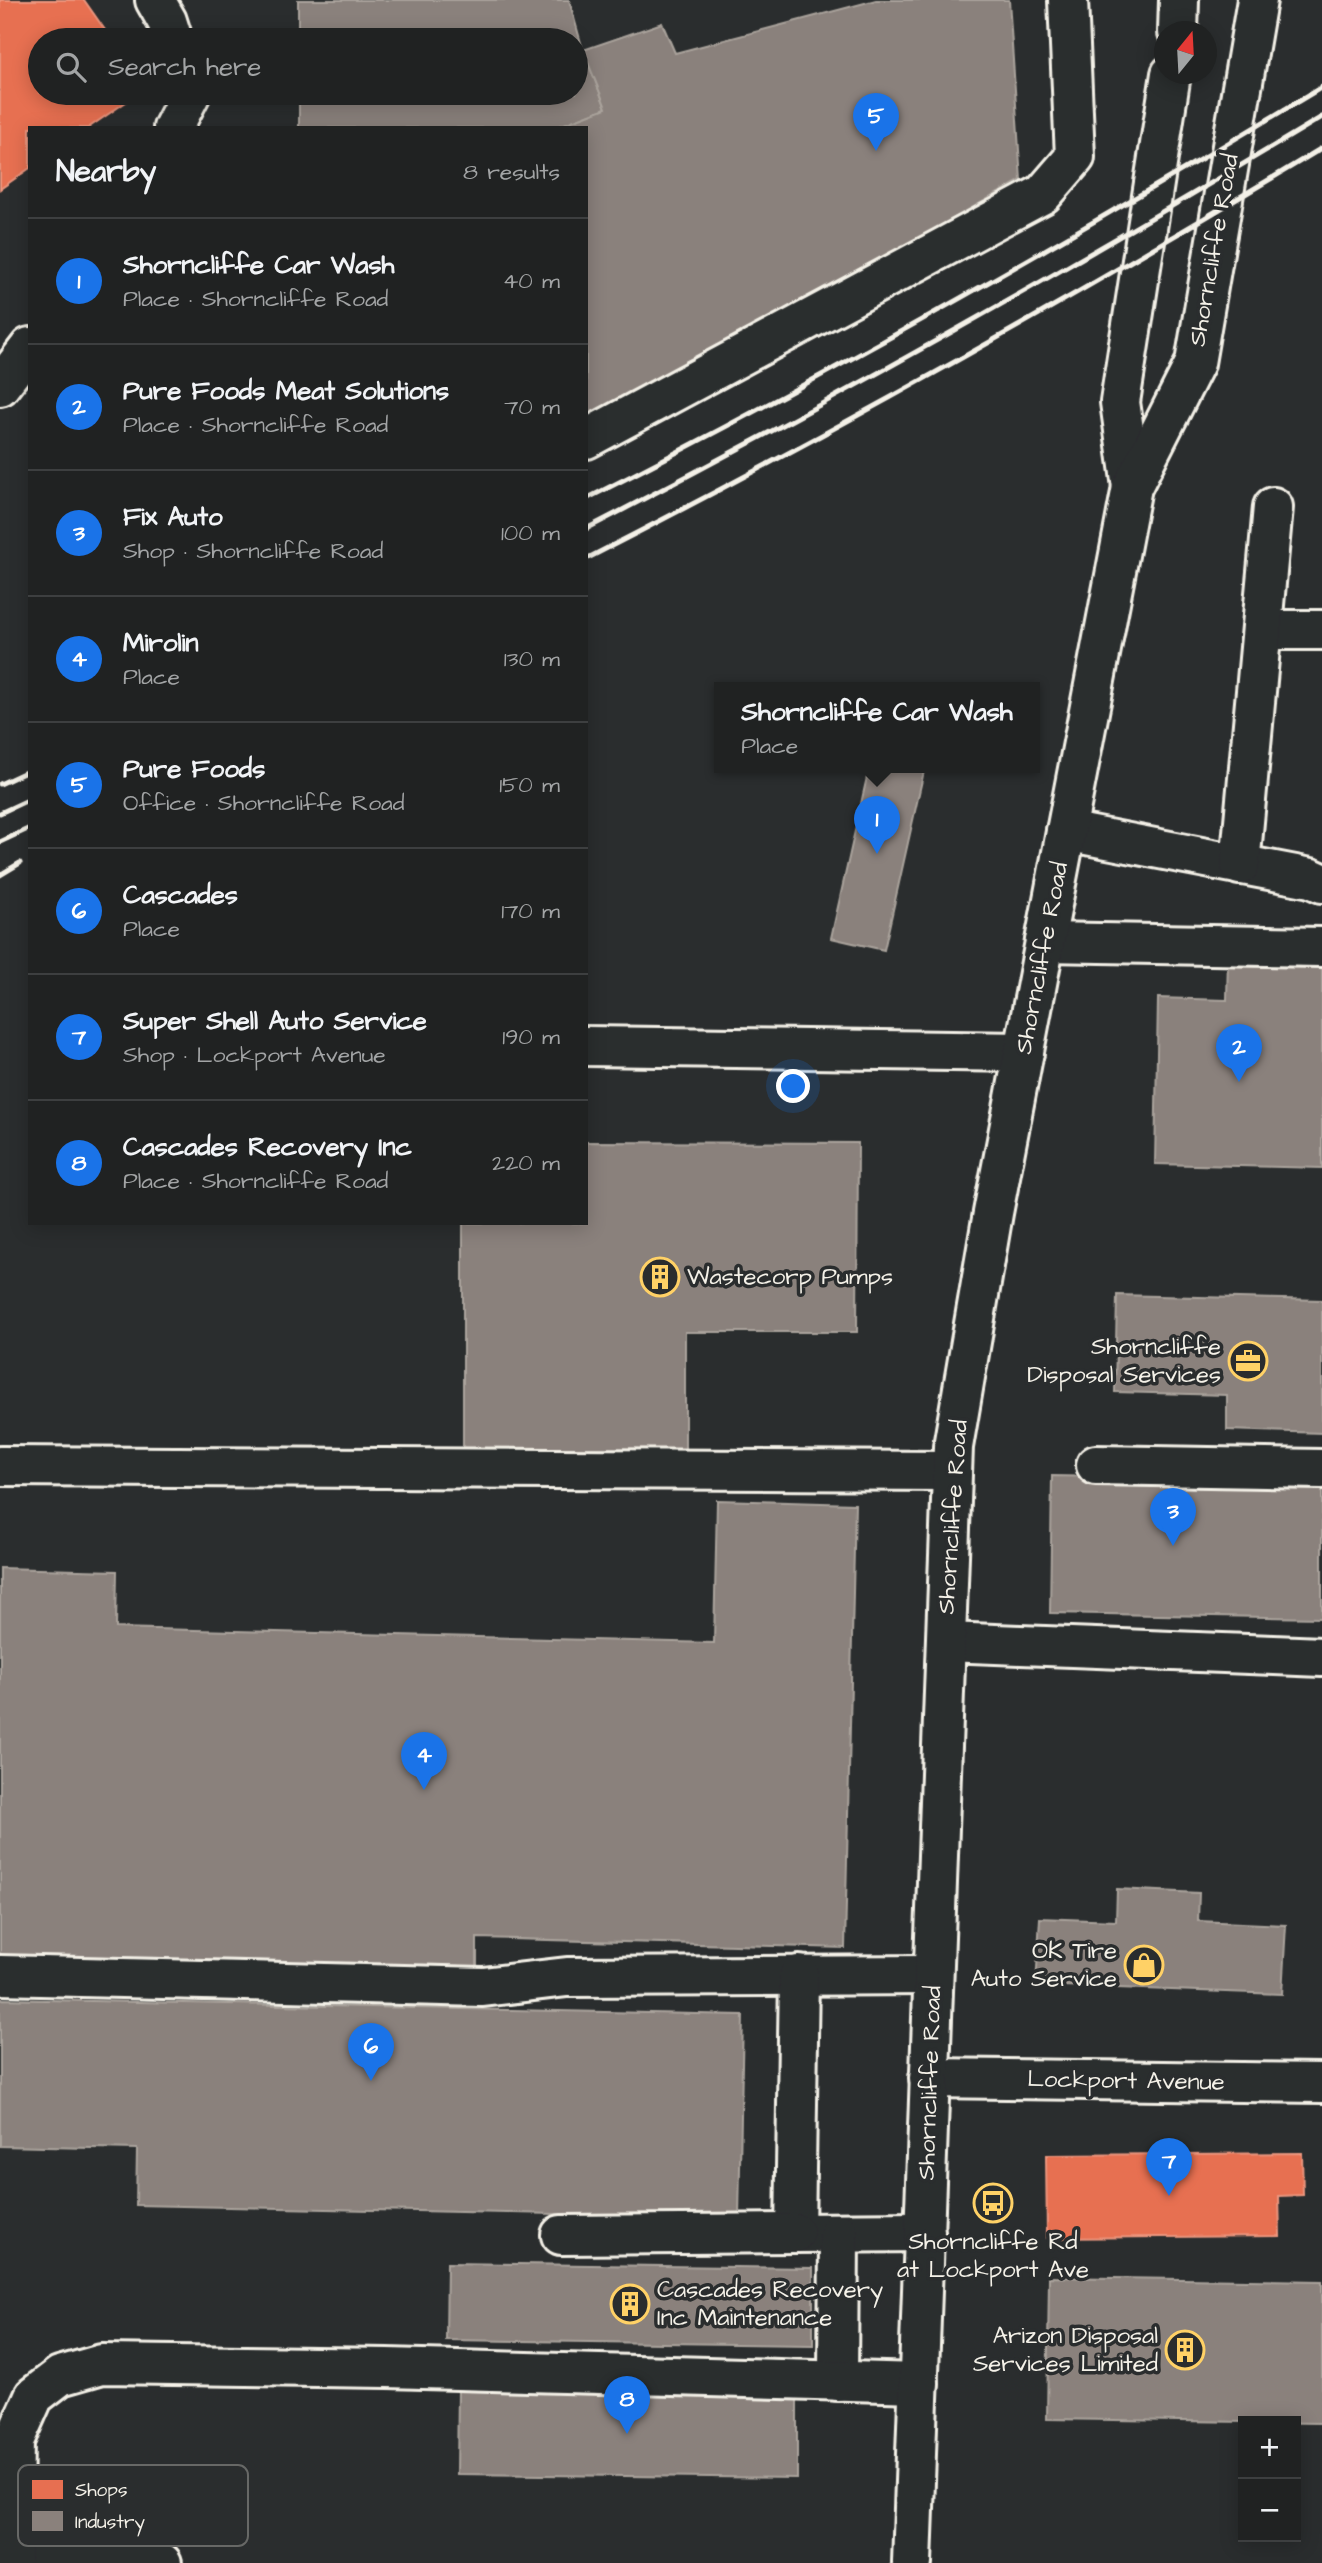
<!DOCTYPE html>
<html lang="en">
<head>
<meta charset="utf-8">
<style>
  :root { --surface:#202222; --page:#282a2a; --text:#f1f3f6; --muted:#a2a4a5; --line:#3d3f40; --accent:#1a73e8 }
  body { margin:0; font-family:"Architects Daughter",sans-serif; background:var(--page); color:var(--text) }
  .controls { position:absolute; right:21px; bottom:21px; display:grid; overflow:hidden; border-radius:0px; box-shadow:0 4px 18px #0003 }
  .controls button { width:63px; height:63px; display:grid; place-items:center; padding:0; border:0; border-bottom:2px solid var(--line); background:var(--surface); color:var(--text); font:35px sans-serif }
  .compass { position:absolute; left:1154px; top:21px; width:63px; height:63px; border-radius:50%; background:var(--surface); box-shadow:0 4px 18px #0003; rotate:18deg }
  .you { position:absolute; left:794px; top:1087px; width:24px; height:24px; margin:-18px; border:5px solid #fff; border-radius:50%; background:#1a73e8; box-shadow:0 0 0 10px #1a73e833 }
  .badge { display:grid; place-items:center; width:46px; height:46px; border-radius:50%; background:var(--accent); color:#fff; font-size:23px; font-weight:700 }
  .pin { position:absolute; translate:-50% -58px; filter:drop-shadow(0 2px 4px #0008) }
  .pin::after { content:''; position:absolute; top:37px; width:24px; height:21px; background:inherit; clip-path:polygon(0 0,100% 0,50% 100%) }
  .popup { position:absolute; left:714px; top:682px; width:326px; height:91px; box-sizing:border-box; display:grid; place-content:center; border-radius:0px; background:var(--surface); filter:drop-shadow(0 2px 5px #0005); font-size:23px; white-space:nowrap; color:var(--muted) }
  .popup b { font-size:26px; color:var(--text) }
  .popup::after { content:''; position:absolute; left:50%; top:100%; margin-left:-14px; border:14px solid transparent; border-top-color:var(--surface) }
  .list { margin:0; padding:0; list-style:none }
  h2 { display:flex; justify-content:space-between; align-items:center; height:91px; margin:0; padding:0 28px; font-size:30px }
  h2 small { font-size:23px; font-weight:400; color:var(--muted) }
  .list li { display:grid; grid-template-columns:46px 1fr auto; gap:21px; align-items:center; box-sizing:border-box; height:126px; padding:0 28px; border-top:2px solid var(--line) }
  .list b { display:block; font-size:26px; white-space:nowrap }
  .list p { margin:0; font-size:23px; white-space:nowrap; color:var(--muted) }
  .list em { font-size:23px; font-style:normal; color:var(--muted) }
  .icon { flex:none; width:38px; height:38px; fill:none; stroke:currentColor; stroke-width:2; stroke-linecap:round; stroke-linejoin:round }
  .map { position:relative; flex:none; width:1322px; height:2563px; overflow:hidden }
  .search { position:absolute; background:var(--surface); box-shadow:0 4px 18px #0003; left:28px; top:28px; width:560px; height:77px; display:flex; align-items:center; gap:18px; box-sizing:border-box; padding:0 24px; border-radius:38px; color:var(--muted); font-size:26px }
  .panel { position:absolute; background:var(--surface); box-shadow:0 4px 18px #0003; left:28px; top:126px; width:560px; height:1099px; border-radius:0px }
  .map>svg:first-child { display:block }
</style>
</head>
<body>
<div class="map">
<svg width="1322" height="2563" viewBox="0 0 1322 2563">
  <rect width="100%" height="100%" fill="#2a2d2e"/>
  <filter id="ink" filterUnits="userSpaceOnUse"><feTurbulence type="fractalNoise" baseFrequency=".0143" numOctaves="2"/><feDisplacementMap in="SourceGraphic" scale="14" xChannelSelector="R" yChannelSelector="G"/><feConvolveMatrix kernelMatrix="1 2 1 2 8 2 1 2 1" color-interpolation-filters="sRGB"/></filter>
  <g filter="url(#ink)">
    <g fill="#e76f51" stroke="#eb967e" stroke-width="2">
      <polygon points="0,0 84,0 112,40 40,40 40,93 139,93 88,128 30,128 30,168 0,189"/>
      <polygon points="1302,2153 1303,2195 1279,2196 1280,2236 1047,2238 1046,2155"/>
    </g>
    <g fill="#8a817c" stroke="#aaa39c" stroke-width="2">
      <polygon points="298,0 569,0 583,50 606,108 554,128 299,128 299,93 576,93 576,40 298,40"/>
      <polygon points="876,0 1009,0 1021,180 586,426 586,128 554,128 606,108 583,50 662,23 675,53"/>
      <polygon points="869,768 913,768 924,771 884,950 831,938"/>
      <polygon points="1228,957 1322,959 1322,1168 1155,1164 1158,998 1227,1000"/>
      <polygon points="586,1142 858,1143 857,1332 685,1332 685,1457 463,1456 463,1223 586,1223"/>
      <polygon points="1117,1295 1322,1300 1322,1433 1227,1430 1227,1395 1115,1392"/>
      <polygon points="1052,1476 1322,1481 1322,1618 1050,1613"/>
      <polygon points="717,1500 855,1504 845,1948 477,1938 477,1974 0,1961 0,1568 117,1571 116,1628 714,1643"/>
      <polygon points="1117,1889 1199,1893 1198,1921 1286,1925 1282,1994 1036,1985 1040,1918 1116,1921"/>
      <polygon points="0,1999 743,2015 739,2218 136,2205 137,2149 0,2146"/>
      <polygon points="447,2263 813,2268 813,2345 446,2340"/>
      <polygon points="1049,2277 1322,2281 1322,2423 1047,2419"/>
      <polygon points="458,2388 797,2393 797,2478 457,2474"/>
    </g>
    <g fill="none" stroke-linecap="round" stroke-linejoin="round">
      <defs>
        <g id="minor">
          <polyline points="155,0 167,21 173,40"/>
          <polyline points="1178,32 1179,0"/>
          <polyline points="173,128 191,93"/>
          <polyline points="0,386 30,347"/>
          <polyline points="586,439 1043,194 1075,157 1068,0"/>
          <polyline points="1132,487 1120,402 1171,74"/>
          <polyline points="1262,630 1322,630"/>
          <polyline points="1066,831 1311,878 1322,883"/>
          <polyline points="1240,865 1273,507"/>
          <polyline points="1045,942 1322,947"/>
          <polyline points="586,1046 1024,1052"/>
          <polyline points="1096,1465 1322,1469"/>
          <polyline points="0,1466 952,1471"/>
          <polyline points="946,1642 1322,1657"/>
          <polyline points="0,1975 483,1987 567,1977 933,1975"/>
          <polyline points="799,1975 795,2233 925,2232"/>
          <polyline points="929,2078 1322,2083"/>
          <polyline points="561,2235 795,2233"/>
          <polyline points="838,2381 839,2233"/>
          <polyline points="0,2562 162,2563"/>
          <polyline points="12,2562 14,2441 34,2396 60,2376 102,2364 388,2368 919,2383"/>
          <polyline points="912,2563 953,1447 993,1213 1132,487 1195,363 1257,0"/>
        </g>
      </defs>
      <use href="#minor" stroke="#f4f1e8" stroke-width="44"/>
      <use href="#minor" stroke="#2a2d2e" stroke-width="38"/>
      <g stroke="#f4f1e8" stroke-width="5">
        <path d="M586 499C837 372 1081 232 1322 87"/>
        <path d="M586 529C836 400 1081 262 1322 117"/>
        <path d="M586 559C837 431 1082 293 1322 148"/>
        <polyline points="0,784 30,770"/>
        <polyline points="0,813 30,799"/>
        <polyline points="0,842 30,828"/>
        <polyline points="0,875 20,863"/>
      </g>
    </g>
  </g>
  <defs>
    <symbol id="building-ring" viewBox="-11 -11 22 22"><circle r="9.5" fill="#2a2d2e" stroke="#ffd166" stroke-width="1.5"/><path d="M-4-6H4V6H1V3H-1V6H-4ZM-2.5-4.3h1.7v1.8h-1.7ZM.8-4.3h1.7v1.8H.8ZM-2.5-1h1.7V.8h-1.7ZM.8-1h1.7V.8H.8Z" fill="#ffd166"/></symbol>
    <symbol id="office-ring" viewBox="-11 -11 22 22"><circle r="9.5" fill="#2a2d2e" stroke="#ffd166" stroke-width="1.5"/><path d="M-6-3h4V-5.5h4V-3h4V5H-6ZM-1-4.5V-3h2v-1.5ZM-6 0V1H6V0Z" fill="#ffd166"/></symbol>
    <symbol id="shop-ring" viewBox="-11 -11 22 22"><circle r="9.5" fill="#2a2d2e" stroke="#ffd166" stroke-width="1.5"/><path d="M-5-2.5h2.3a2.7 3.5 0 0 1 5.4 0H5L5.5 6h-11ZM-1.5-2.5h3a1.5 2.3 0 0 0-3 0Z" fill="#ffd166"/></symbol>
    <symbol id="bus-ring" viewBox="-11 -11 22 22"><circle r="9.5" fill="#2a2d2e" stroke="#ffd166" stroke-width="1.5"/><path d="M-5-6H5V4H4V6H2V4H-2V6H-4V4H-5ZM-3.5-4V0h7V-4ZM-3.5 1.2v1.5H-2V1.2ZM2 1.2v1.5H3.5V1.2Z" fill="#ffd166"/></symbol>
  </defs>
  <g fill-rule="evenodd">
    <use href="#building-ring" x="638" y="1255" width="44" height="44"/>
    <use href="#office-ring" x="1226" y="1339" width="44" height="44"/>
    <use href="#shop-ring" x="1122" y="1943" width="44" height="44"/>
    <use href="#bus-ring" x="971" y="2181" width="44" height="44"/>
    <use href="#building-ring" x="608" y="2282" width="44" height="44"/>
    <use href="#building-ring" x="1163" y="2328" width="44" height="44"/>
  </g>
  <g text-anchor="middle" dominant-baseline="central" stroke-width="7" stroke-linejoin="round" paint-order="stroke">
    <g font-size="24" fill="#f4f1e8" stroke="#2a2d2e">
      <text transform="translate(1214 250) rotate(-80)">Shorncliffe Road</text>
      <text transform="translate(1042 958) rotate(-79)">Shorncliffe Road</text>
      <text transform="translate(953 1517) rotate(-86)">Shorncliffe Road</text>
      <text transform="translate(1126 2081) rotate(1)">Lockport Avenue</text>
      <text transform="translate(930 2083) rotate(-88)">Shorncliffe Road</text>
    </g>
    <g font-size="24" fill="#f4f1e8" stroke="#2a2d2e" text-anchor="end">
      <text x="687" y="1277" text-anchor="start">Wastecorp Pumps</text>
      <text x="1221" y="1347">Shorncliffe<tspan x="1221" dy="28">Disposal Services</tspan></text>
      <text x="1117" y="1951">OK Tire<tspan x="1117" dy="28">Auto Service</tspan></text>
      <text x="993" y="2242" text-anchor="middle">Shorncliffe Rd<tspan x="993" dy="28">at Lockport Ave</tspan></text>
      <text x="657" y="2290" text-anchor="start">Cascades Recovery<tspan x="657" dy="28">Inc Maintenance</tspan></text>
      <text x="1158" y="2336">Arizon Disposal<tspan x="1158" dy="28">Services Limited</tspan></text>
    </g>
  </g>
  <rect x="18" y="2465" width="230" height="81" rx="10" fill="#2a2d2e" stroke="#676866" stroke-width="2"/>
  <rect x="32" y="2480" width="31" height="19" fill="#e76f51"/>
  <rect x="32" y="2511" width="31" height="20" fill="#8a817c"/>
  <g font-size="19" fill="#f4f1e8">
    <text x="75" y="2496">Shops</text>
    <text x="75" y="2528">Industry</text>
  </g>
</svg>
<div class="controls">
<button>+</button>
<button>−</button>
</div>
<svg class="compass" viewBox="-18 -18 36 36"><path d="M0-13l5 13h-10z" fill="#e53935"/><path d="M0 13l5-13h-10z" fill="#a2a4a5"/></svg>
<div class="you"></div>
<div class="pin badge" style="left:877px;top:854px">1</div>
<div class="popup"><b>Shorncliffe Car Wash</b>Place</div>
<div class="pin badge" style="left:1239px;top:1082px">2</div>
<div class="pin badge" style="left:1173px;top:1546px">3</div>
<div class="pin badge" style="left:424px;top:1790px">4</div>
<div class="pin badge" style="left:876px;top:151px">5</div>
<div class="pin badge" style="left:371px;top:2081px">6</div>
<div class="pin badge" style="left:1169px;top:2196px">7</div>
<div class="pin badge" style="left:627px;top:2434px">8</div>
<div class="search"><svg class="icon" aria-label="search" viewBox="0 0 24 24"><circle cx="10" cy="10" r="6"/><path d="M15 15l6 6"/></svg>Search here</div>
<section class="panel">
<h2>Nearby<small>8 results</small></h2>
<ul class="list">
<li><span class="badge">1</span><div><b>Shorncliffe Car Wash</b><p>Place · Shorncliffe Road</p></div><em>40 m</em></li>
<li><span class="badge">2</span><div><b>Pure Foods Meat Solutions</b><p>Place · Shorncliffe Road</p></div><em>70 m</em></li>
<li><span class="badge">3</span><div><b>Fix Auto</b><p>Shop · Shorncliffe Road</p></div><em>100 m</em></li>
<li><span class="badge">4</span><div><b>Mirolin</b><p>Place</p></div><em>130 m</em></li>
<li><span class="badge">5</span><div><b>Pure Foods</b><p>Office · Shorncliffe Road</p></div><em>150 m</em></li>
<li><span class="badge">6</span><div><b>Cascades</b><p>Place</p></div><em>170 m</em></li>
<li><span class="badge">7</span><div><b>Super Shell Auto Service</b><p>Shop · Lockport Avenue</p></div><em>190 m</em></li>
<li><span class="badge">8</span><div><b>Cascades Recovery Inc</b><p>Place · Shorncliffe Road</p></div><em>220 m</em></li>
</ul>
</section>
</div>
</body>
</html>
